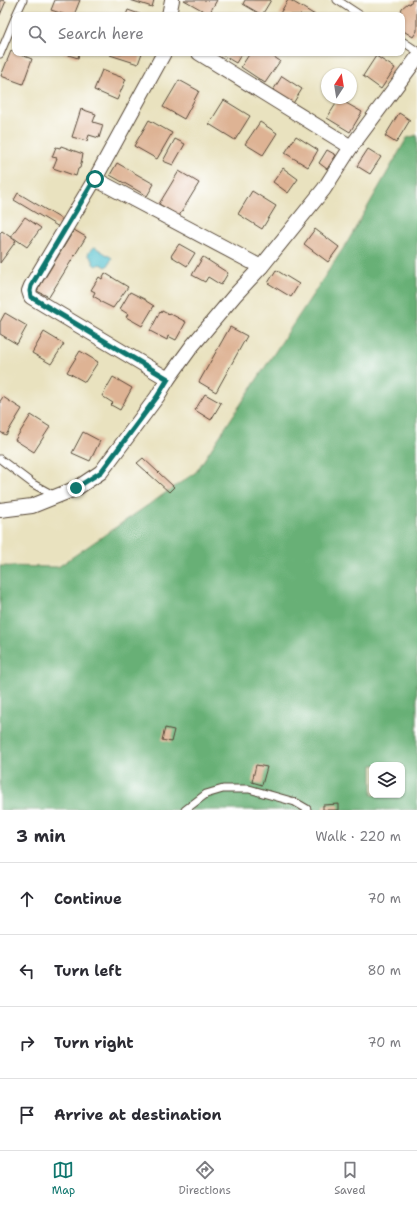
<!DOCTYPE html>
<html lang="en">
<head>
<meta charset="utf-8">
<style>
  :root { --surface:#fff; --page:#f2f2f3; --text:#2b2b33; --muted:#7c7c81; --line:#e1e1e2; --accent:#0f766e }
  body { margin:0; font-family:"Shantell Sans",sans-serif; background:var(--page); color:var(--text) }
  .controls { position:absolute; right:12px; bottom:12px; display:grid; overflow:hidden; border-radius:8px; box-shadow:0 1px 3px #0004 }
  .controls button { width:36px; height:36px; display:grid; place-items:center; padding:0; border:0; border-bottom:1px solid var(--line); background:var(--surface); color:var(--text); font:20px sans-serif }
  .compass { position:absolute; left:321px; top:68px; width:36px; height:36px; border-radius:50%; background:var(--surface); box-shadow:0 1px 3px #0004; rotate:12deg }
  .stop { position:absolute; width:12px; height:12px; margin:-9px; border:3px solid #0f766e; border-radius:50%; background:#fff }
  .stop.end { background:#0f766e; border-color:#fff; box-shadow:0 1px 4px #0008 }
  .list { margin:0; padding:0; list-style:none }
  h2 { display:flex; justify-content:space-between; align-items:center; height:52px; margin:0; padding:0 16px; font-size:17px }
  h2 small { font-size:13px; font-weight:400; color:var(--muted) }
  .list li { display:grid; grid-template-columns:26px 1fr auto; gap:12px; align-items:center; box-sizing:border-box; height:72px; padding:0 16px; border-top:1px solid var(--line) }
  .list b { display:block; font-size:15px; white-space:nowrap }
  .list em { font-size:13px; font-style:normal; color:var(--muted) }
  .icon { flex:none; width:22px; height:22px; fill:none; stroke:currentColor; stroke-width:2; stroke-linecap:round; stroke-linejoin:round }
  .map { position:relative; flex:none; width:417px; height:810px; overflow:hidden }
  .search { position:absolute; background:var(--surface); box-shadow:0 1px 3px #0004; left:12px; right:12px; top:12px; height:44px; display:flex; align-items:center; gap:10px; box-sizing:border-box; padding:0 14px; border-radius:8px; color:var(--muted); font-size:15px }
  .sheet { height:340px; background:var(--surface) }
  nav { display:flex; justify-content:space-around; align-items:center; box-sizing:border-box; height:56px; border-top:1px solid var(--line); background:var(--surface); font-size:11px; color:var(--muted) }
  nav a { display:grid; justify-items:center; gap:2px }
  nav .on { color:var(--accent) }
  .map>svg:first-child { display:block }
</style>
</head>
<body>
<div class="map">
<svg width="417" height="810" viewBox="0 0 417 810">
  <rect width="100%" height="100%" fill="#fff"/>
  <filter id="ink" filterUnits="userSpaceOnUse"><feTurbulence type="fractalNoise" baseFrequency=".025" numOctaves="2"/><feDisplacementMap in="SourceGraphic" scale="8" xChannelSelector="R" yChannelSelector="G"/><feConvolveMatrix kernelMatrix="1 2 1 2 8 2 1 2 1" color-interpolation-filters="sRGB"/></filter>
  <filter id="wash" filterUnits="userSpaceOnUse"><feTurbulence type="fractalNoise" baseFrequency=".012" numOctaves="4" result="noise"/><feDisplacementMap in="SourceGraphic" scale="16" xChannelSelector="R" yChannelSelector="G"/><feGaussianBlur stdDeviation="0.9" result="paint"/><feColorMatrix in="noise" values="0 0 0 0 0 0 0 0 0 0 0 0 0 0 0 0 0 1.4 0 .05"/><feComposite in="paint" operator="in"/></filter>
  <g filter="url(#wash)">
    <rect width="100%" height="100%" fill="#e9e2bf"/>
    <path fill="#68b076" stroke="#526d4a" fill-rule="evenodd" d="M417 135V810H0V566L58 567 196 472 348 241 407 138ZM372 765H402V795H372Z"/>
    <polygon fill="#54c1cd" stroke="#487676" points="95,247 112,258 108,266 106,267 101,264 96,266 93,264 93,259 89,256 88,254 92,248"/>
    <g id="blocks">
      <g fill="#deb394">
        <polygon points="0,0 6,1 0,15"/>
        <polygon points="55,0 80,0 74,15 66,15 51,10"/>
        <polygon points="130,0 154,0 152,7"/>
        <polygon points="184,0 217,0 209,14"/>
        <polygon points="245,0 271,0 262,15 243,4"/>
        <polygon points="288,0 290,0 315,15 279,15"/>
        <polygon points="412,0 417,0 417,31 413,37 402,30 402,15 400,15 402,8 408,3 410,4"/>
        <polygon points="128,10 142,15 126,15"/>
        <polygon points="11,51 32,59 23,84 1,76"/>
        <polygon points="62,53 79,53 78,58"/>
        <polygon points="110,53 142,53 138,64 110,55"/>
        <polygon points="219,53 242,53 236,63"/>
        <polygon points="250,53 268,53 280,61 265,83 241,67"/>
        <polygon points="376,56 395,68 381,89 363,76"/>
        <polygon points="102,70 126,79 117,100 94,90"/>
        <polygon points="282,76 302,89 292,105 272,92"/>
        <polygon points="179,80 199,91 184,119 163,107"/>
        <polygon points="339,99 362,112 350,132 327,118"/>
        <polygon points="224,100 250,116 235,140 209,124"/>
        <polygon points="81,109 96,114 93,122 103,125 99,138 89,135 87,141 72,137"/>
        <polygon points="399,113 410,120 396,143 385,136"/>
        <polygon points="149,120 172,133 157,159 134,146"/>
        <polygon points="260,122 277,133 263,155 245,144"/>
        <polygon points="296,136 318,150 308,167 285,153"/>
        <polygon points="175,139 185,144 173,165 163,161"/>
        <polygon points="61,146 83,154 80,168 78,169 76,176 53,168 57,158 52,157 56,147 60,148"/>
        <polygon points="368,149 381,157 370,174 357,166"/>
        <polygon points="327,150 336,155 327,169 319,163"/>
        <polygon points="117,163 154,184 147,196 110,175"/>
        <polygon points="283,168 298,179 288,193 273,182"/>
        <polygon points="179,171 199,183 179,216 159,204"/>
        <polygon points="252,191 276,206 262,229 238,214"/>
        <polygon points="18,193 63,220 59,227 14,200"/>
        <polygon points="25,217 41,228 27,247 11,236"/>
        <polygon points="315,229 339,247 328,262 304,244"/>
        <polygon points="74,230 86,237 49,297 37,291"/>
        <polygon points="2,231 16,241 0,263 0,233"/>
        <polygon points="179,244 195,253 187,266 171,256"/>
        <polygon points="203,257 228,273 221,285 208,277 205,282 192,275"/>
        <polygon points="276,270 299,284 291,297 268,283"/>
        <polygon points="105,273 128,287 113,308 101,302 100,300 93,296 95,292 91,290 99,277 102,279"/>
        <polygon points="130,292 146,300 146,301 154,306 142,326 126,317 128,314 120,309"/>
        <polygon points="162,311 168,314 169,313 186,322 176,340 168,336 167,340 150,331 160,312 161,313"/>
        <polygon points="5,313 27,326 17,344 0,334 0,322"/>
        <polygon points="230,327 247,336 216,392 199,382"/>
        <polygon points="44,332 64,344 51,364 32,353"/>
        <polygon points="80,351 98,362 85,382 67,372"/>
        <polygon points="113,377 132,388 120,410 111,405 113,403 102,396"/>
        <polygon points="205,394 221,403 211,420 195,410"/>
        <polygon points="3,397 22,409 6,435 0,432 0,401"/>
        <polygon points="31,415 50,427 34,452 15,440"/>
        <polygon points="83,432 100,441 90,461 72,453"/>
        <polygon points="143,458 174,487 169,492 137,463"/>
        <polygon points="165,728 174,730 171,742 162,740"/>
        <polygon points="256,765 267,767 262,785 252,782"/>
        <polygon points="339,804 339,810 323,810 323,805"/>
      </g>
    </g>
  </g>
  <g filter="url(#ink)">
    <use href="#blocks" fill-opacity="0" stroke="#554636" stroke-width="1"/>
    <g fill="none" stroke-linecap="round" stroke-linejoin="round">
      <defs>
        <g id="service">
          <polyline points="337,0 360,15"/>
          <polyline points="16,15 23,0"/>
          <polyline points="402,41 417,51"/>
          <polyline points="0,54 15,18"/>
          <polyline points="0,459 33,484 55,496"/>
          <polyline points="185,810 206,794 223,789 249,789 295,802 307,809 307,810"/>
        </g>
        <g id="minor">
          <polyline points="169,15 172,0"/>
          <polyline points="164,53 95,179 31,286 29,291 31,297 168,379"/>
          <polyline points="199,53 351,147"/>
          <polyline points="95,179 261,267"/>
          <polyline points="0,510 32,506 77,488 101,472 157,397 168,379 192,346 235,295 261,267 324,189 351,147 417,58"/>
        </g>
      </defs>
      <use href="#service" stroke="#554636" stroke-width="9"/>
      <use href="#minor" stroke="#554636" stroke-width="16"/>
      <use href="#service" stroke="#fff" stroke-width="7"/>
      <use href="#minor" stroke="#fff" stroke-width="14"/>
    </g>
  </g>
  <g fill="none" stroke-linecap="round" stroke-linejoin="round" filter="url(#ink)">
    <polyline stroke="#0f766e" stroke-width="5" points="76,488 101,472 157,397 168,379 31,297 30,291 31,286 95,179"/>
  </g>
</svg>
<div class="controls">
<button><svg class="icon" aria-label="layers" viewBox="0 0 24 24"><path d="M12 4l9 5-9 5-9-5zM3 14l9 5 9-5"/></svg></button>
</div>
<svg class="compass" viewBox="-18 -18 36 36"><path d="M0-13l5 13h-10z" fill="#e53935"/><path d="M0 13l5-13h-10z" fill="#7c7c81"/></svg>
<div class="stop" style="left:95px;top:179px"></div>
<div class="stop end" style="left:76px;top:488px"></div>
<div class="search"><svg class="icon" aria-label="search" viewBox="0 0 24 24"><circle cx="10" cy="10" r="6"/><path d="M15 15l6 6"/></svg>Search here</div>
</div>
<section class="sheet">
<h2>3 min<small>Walk · 220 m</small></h2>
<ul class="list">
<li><svg class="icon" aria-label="ahead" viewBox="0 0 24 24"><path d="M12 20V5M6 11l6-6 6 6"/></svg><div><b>Continue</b></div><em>70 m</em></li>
<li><svg class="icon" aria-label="left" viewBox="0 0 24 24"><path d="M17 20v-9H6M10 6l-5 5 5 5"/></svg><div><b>Turn left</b></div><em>80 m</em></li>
<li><svg class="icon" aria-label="right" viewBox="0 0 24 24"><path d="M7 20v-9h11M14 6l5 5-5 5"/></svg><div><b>Turn right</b></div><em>70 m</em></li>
<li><svg class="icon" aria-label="arrive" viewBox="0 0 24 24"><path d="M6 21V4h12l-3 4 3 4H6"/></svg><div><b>Arrive at destination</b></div></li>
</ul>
</section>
<nav>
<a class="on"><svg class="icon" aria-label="map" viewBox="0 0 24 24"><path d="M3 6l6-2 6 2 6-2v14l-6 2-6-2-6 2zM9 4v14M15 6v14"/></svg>Map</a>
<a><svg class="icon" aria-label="directions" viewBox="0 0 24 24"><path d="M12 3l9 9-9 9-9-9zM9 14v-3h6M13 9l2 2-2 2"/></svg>Directions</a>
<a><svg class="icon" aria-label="saved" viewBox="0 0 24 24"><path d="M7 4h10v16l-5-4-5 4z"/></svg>Saved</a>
</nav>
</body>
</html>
